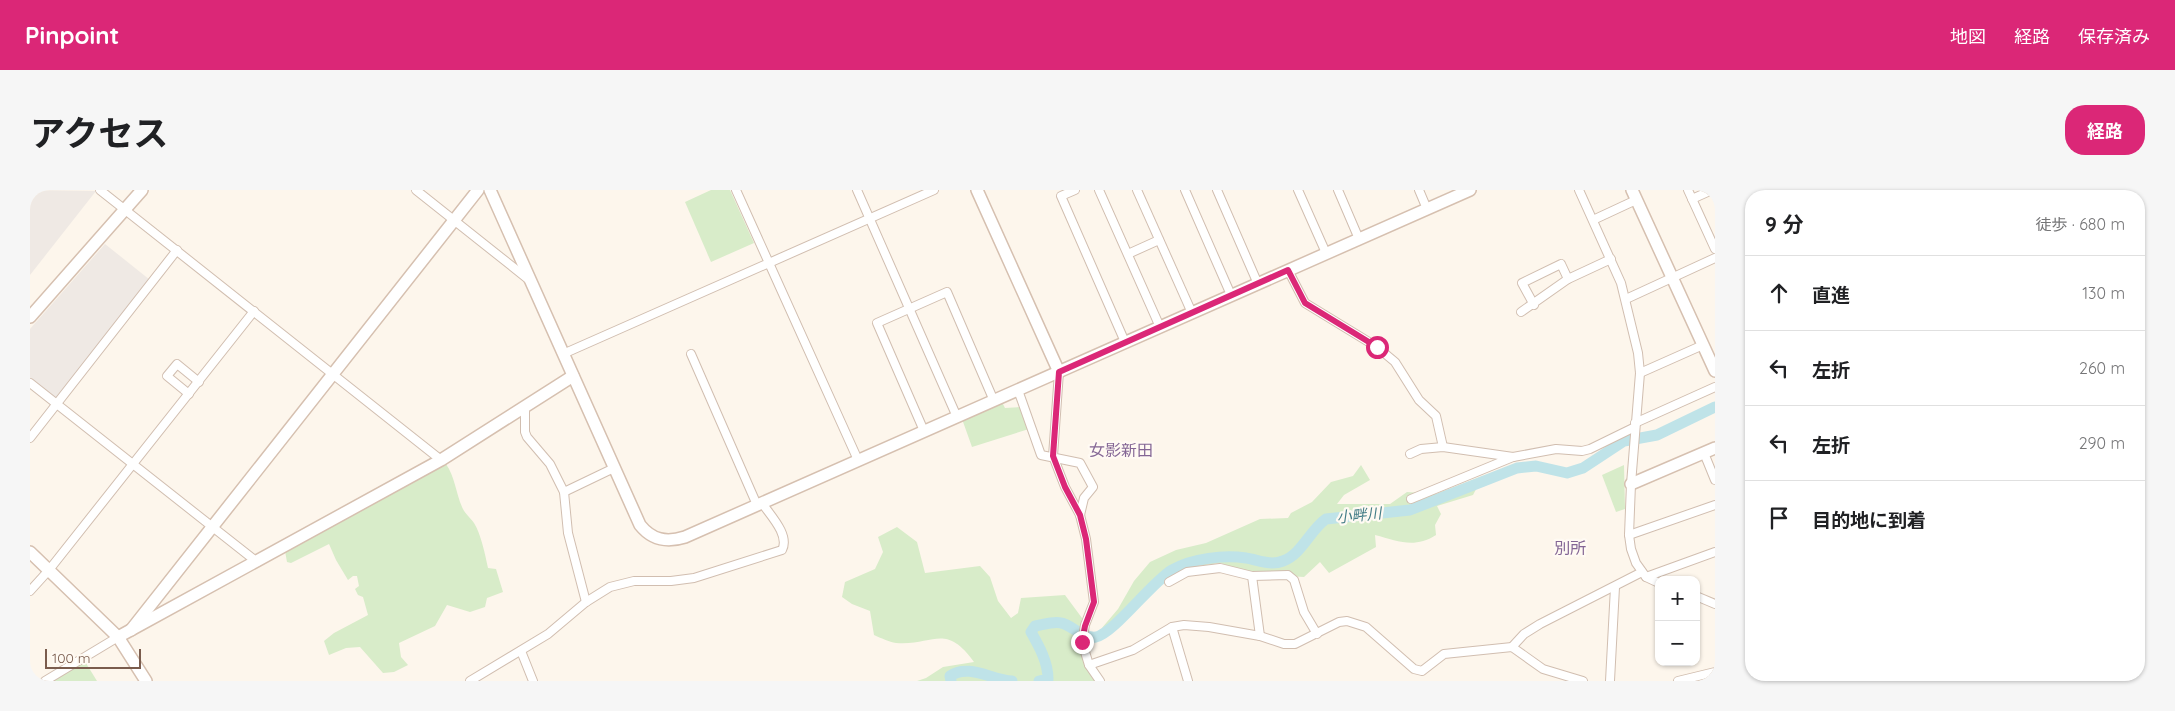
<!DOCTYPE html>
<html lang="ja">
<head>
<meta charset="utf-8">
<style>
  :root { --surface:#fff; --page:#f6f6f6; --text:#202124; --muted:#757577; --line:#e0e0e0; --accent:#db2777 }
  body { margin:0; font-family:Quicksand,"Noto Sans JP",sans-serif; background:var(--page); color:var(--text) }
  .controls { position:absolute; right:15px; bottom:15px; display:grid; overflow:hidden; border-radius:10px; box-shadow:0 1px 4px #0004 }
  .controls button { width:45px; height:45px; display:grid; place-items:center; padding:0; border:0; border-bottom:1px solid var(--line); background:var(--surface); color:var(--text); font:25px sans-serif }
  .scale { position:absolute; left:15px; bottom:12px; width:96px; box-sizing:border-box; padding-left:5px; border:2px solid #7a5c4d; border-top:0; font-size:14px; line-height:18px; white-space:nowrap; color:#7a5c4d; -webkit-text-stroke:4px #fffaf3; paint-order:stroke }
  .stop { position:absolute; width:15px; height:15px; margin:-11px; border:4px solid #db2777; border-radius:50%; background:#fff }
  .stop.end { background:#db2777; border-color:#fff; box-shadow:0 1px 5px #0008 }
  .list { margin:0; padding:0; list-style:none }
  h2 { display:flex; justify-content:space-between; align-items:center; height:65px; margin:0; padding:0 20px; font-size:21px }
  h2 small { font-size:16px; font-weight:400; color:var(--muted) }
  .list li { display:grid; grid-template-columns:32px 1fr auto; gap:15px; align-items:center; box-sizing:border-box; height:75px; padding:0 20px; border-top:1px solid var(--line) }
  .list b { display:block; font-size:19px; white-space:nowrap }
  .list em { font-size:16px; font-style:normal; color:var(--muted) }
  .icon { flex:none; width:28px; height:28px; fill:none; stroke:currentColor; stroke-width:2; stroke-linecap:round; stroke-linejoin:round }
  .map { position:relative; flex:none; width:1685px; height:491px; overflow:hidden; border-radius:20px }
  header { display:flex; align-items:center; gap:30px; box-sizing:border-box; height:70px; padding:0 25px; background:var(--accent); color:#fff }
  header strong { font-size:24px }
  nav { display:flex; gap:28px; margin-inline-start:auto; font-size:18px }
  .intro { display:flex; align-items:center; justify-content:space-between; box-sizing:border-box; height:120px; padding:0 30px }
  h1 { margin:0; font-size:35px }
  .button { padding:12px 22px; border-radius:20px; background:var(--accent); color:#fff; font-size:18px; font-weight:700 }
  main { display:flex; gap:30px; padding:0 30px }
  aside { flex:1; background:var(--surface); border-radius:20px; box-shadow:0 1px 4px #0004 }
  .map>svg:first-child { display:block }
</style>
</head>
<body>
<header>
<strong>Pinpoint</strong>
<nav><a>地図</a><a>経路</a><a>保存済み</a></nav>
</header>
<div class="intro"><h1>アクセス</h1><a class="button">経路</a></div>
<main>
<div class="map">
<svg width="1685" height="491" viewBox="0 0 1685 491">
  <rect width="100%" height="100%" fill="#fdf6ec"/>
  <g fill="#efe9e4">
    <polygon points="0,0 66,1 0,85"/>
    <polygon points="75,54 120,90 26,210 0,188 0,139"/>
  </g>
  <g fill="#d8ecc9">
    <polygon points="681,0 700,0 724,53 681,72 655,12"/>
    <polygon points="972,212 975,218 991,217 999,239 942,257 932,229"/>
    <path d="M416 274C425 287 426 303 432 317 435 324 440 327 444 333 451 344 455 364 458 378L466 379 473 402 457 408 455 417 440 422 417 415 405 436 369 453 371 467 378 475 364 482 353 483 330 457 316 458 299 465 294 451 304 443 338 425 333 407 328 405 325 399 329 396 327 386H323L318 390 306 370 299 354 261 373 257 372 255 361C272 352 282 351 296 337Z"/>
    <path d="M1331 275 1340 290 1314 305 1307 314H1360L1377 302 1406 304 1453 286 1443 305 1407 316 1411 324 1405 335 1406 345C1384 359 1368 351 1345 345L1346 357 1299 383 1290 372 1274 387 1223 384 1190 373 1154 378 1107 407 1088 427 1071 439 1088 419 1104 391 1120 372 1146 360 1176 353 1230 329 1258 328 1261 323 1282 312 1301 292 1323 286Z"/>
    <polygon points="1594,275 1595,319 1586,322 1572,285"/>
    <path d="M867 337 887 352 895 383 950 376 960 387 968 411 981 428 988 423 991 408 1035 405 1052 428 1048 456 1057 476 1067 491H887L896 488 913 477 944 472C915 432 904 456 866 453 859 452 851 448 844 445L840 421 822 414 812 407 815 392 845 379 853 362 848 347Z"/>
    <polygon points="54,470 67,491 19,491"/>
  </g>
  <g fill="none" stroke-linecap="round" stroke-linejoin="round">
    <g stroke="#bfe3e8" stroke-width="11">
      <path d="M921 491 920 486C938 473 962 490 982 491"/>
      <path d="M1009 491 1018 489C1018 472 1009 456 1001 442L1005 436C1012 435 1024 431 1031 433 1042 435 1053 449 1066 447 1084 443 1121 393 1142 380 1163 368 1194 365 1216 368 1229 370 1240 376 1253 371 1272 364 1280 340 1296 329L1380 320 1487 278 1506 276 1537 283 1553 278 1594 251 1627 245 1685 217"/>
    </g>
    <defs>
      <g id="street">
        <polyline points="70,0 411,270"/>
        <polyline points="386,0 498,89"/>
        <polyline points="706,0 828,270"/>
        <polyline points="827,0 927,227"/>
        <polyline points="1045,0 1031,6 1095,152"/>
        <polyline points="1069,0 1130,137"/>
        <polyline points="1107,0 1162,123"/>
        <polyline points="1155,0 1201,105"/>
        <polyline points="1187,0 1228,94"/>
        <polyline points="1268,0 1296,63"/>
        <polyline points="1308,0 1329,49"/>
        <polyline points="1389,0 1397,19"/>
        <polyline points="1549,0 1591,93 1608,163 1610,183 1601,294 1599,345 1601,359 1606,373 1616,387 1629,393"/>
        <polyline points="1658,0 1685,59"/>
        <polyline points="1662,9 1682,0"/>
        <polyline points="1563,30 1606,10"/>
        <polyline points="1098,64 1129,50"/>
        <polyline points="1258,80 1275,113 1347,157 1365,172 1389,210 1406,226 1413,257"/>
        <polyline points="1596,109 1685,68"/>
        <polyline points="1504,115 1492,93 1531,74 1538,89"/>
        <polyline points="1491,122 1538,89 1581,69"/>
        <polyline points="533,164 904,0"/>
        <polyline points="661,164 727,315"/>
        <polyline points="1029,182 1023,266 1035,297 1050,325 1056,349 1064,412 1055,435 1052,452 1059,475 1070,491"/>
        <polyline points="1610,183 1673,155"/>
        <polyline points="0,193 227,372"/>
        <polyline points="988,200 1011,265 1050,273 1063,297 1054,308 1050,325"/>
        <polyline points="159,204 137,186 147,174 169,192"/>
        <polyline points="495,216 495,242 497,247 520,274 534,302 538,343 556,412"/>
        <polyline points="1605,233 1685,197"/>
        <polyline points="894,241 847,133 917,102 964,211"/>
        <polyline points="0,248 147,60"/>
        <polyline points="1674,263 1685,290"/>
        <polyline points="1380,264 1391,259 1413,257 1483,267"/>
        <polyline points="534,302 584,278"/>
        <polyline points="1381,309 1483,267 1526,259 1552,261 1560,259 1605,237"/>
        <polyline points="1599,345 1685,315"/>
        <polyline points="1222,386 1230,446"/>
        <polyline points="1616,387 1685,362"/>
        <polyline points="1139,392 1157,382 1190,378 1222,386 1258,385 1264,390 1274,422 1287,444"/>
        <polyline points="0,401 19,380 224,121"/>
        <polyline points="1666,406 1685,414"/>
        <polyline points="1142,437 1158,491"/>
        <polyline points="1482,457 1494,444 1510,434 1612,382"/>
        <polyline points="491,461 503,491"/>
        <polyline points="1059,475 1103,460 1142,437 1154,435 1179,437 1230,446 1254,454 1265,454 1309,432 1317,431 1336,437 1384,479 1392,481 1414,464 1482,457 1513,479 1553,491"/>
        <polyline points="15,491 88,447"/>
        <path d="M440 491 518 444 556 412 580 397 604 391H641L664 388 752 360C760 345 740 325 732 313"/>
        <polyline points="1580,491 1585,397"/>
        <polyline points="1648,491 1685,482"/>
      </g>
      <g id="secondary">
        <path d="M460 0 610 335C622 350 636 353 655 347L1440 0"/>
        <polyline points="947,0 1029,182"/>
        <polyline points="1602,0 1685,181"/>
        <polyline points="0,127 112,0"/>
        <polyline points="1601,294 1685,258"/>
        <polyline points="0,362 88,447 116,491"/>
        <polyline points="101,440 448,0"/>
        <polyline points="88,447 411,270 543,186"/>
      </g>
    </defs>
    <use href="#street" stroke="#d1beb0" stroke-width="10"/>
    <use href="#secondary" stroke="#d6c0b0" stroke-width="14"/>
    <use href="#street" stroke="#fff" stroke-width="8"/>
    <use href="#secondary" stroke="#fff" stroke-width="11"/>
  </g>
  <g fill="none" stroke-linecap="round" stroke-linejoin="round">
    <polyline stroke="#db2777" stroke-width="6" points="1052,452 1055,436 1064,412 1056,349 1050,325 1035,297 1023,266 1029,182 1258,80 1275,113 1347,157"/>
  </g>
  <g text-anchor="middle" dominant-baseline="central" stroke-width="4.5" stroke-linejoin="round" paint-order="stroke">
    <g font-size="15" font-style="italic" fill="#437c86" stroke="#fffaf3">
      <text transform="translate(1329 325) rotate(-6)">小畔川</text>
    </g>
    <g font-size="16" fill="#846695" stroke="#fffaf3">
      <text x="1091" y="260">女影新田</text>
      <text x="1540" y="358">別所</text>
    </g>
  </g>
</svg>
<div class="controls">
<button>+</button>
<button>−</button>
</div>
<div class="scale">100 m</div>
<div class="stop" style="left:1347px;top:157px"></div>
<div class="stop end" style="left:1052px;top:452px"></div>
</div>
<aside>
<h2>9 分<small>徒歩 · 680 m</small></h2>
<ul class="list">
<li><svg class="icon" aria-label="ahead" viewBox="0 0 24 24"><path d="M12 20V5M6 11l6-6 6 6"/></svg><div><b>直進</b></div><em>130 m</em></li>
<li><svg class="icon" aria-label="left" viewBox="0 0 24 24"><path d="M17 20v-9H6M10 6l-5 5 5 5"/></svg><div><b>左折</b></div><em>260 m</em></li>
<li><svg class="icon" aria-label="left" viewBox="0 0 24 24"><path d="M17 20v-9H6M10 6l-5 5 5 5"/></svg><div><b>左折</b></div><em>290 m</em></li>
<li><svg class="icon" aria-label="arrive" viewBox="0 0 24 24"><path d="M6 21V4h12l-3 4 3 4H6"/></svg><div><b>目的地に到着</b></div></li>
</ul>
</aside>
</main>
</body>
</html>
